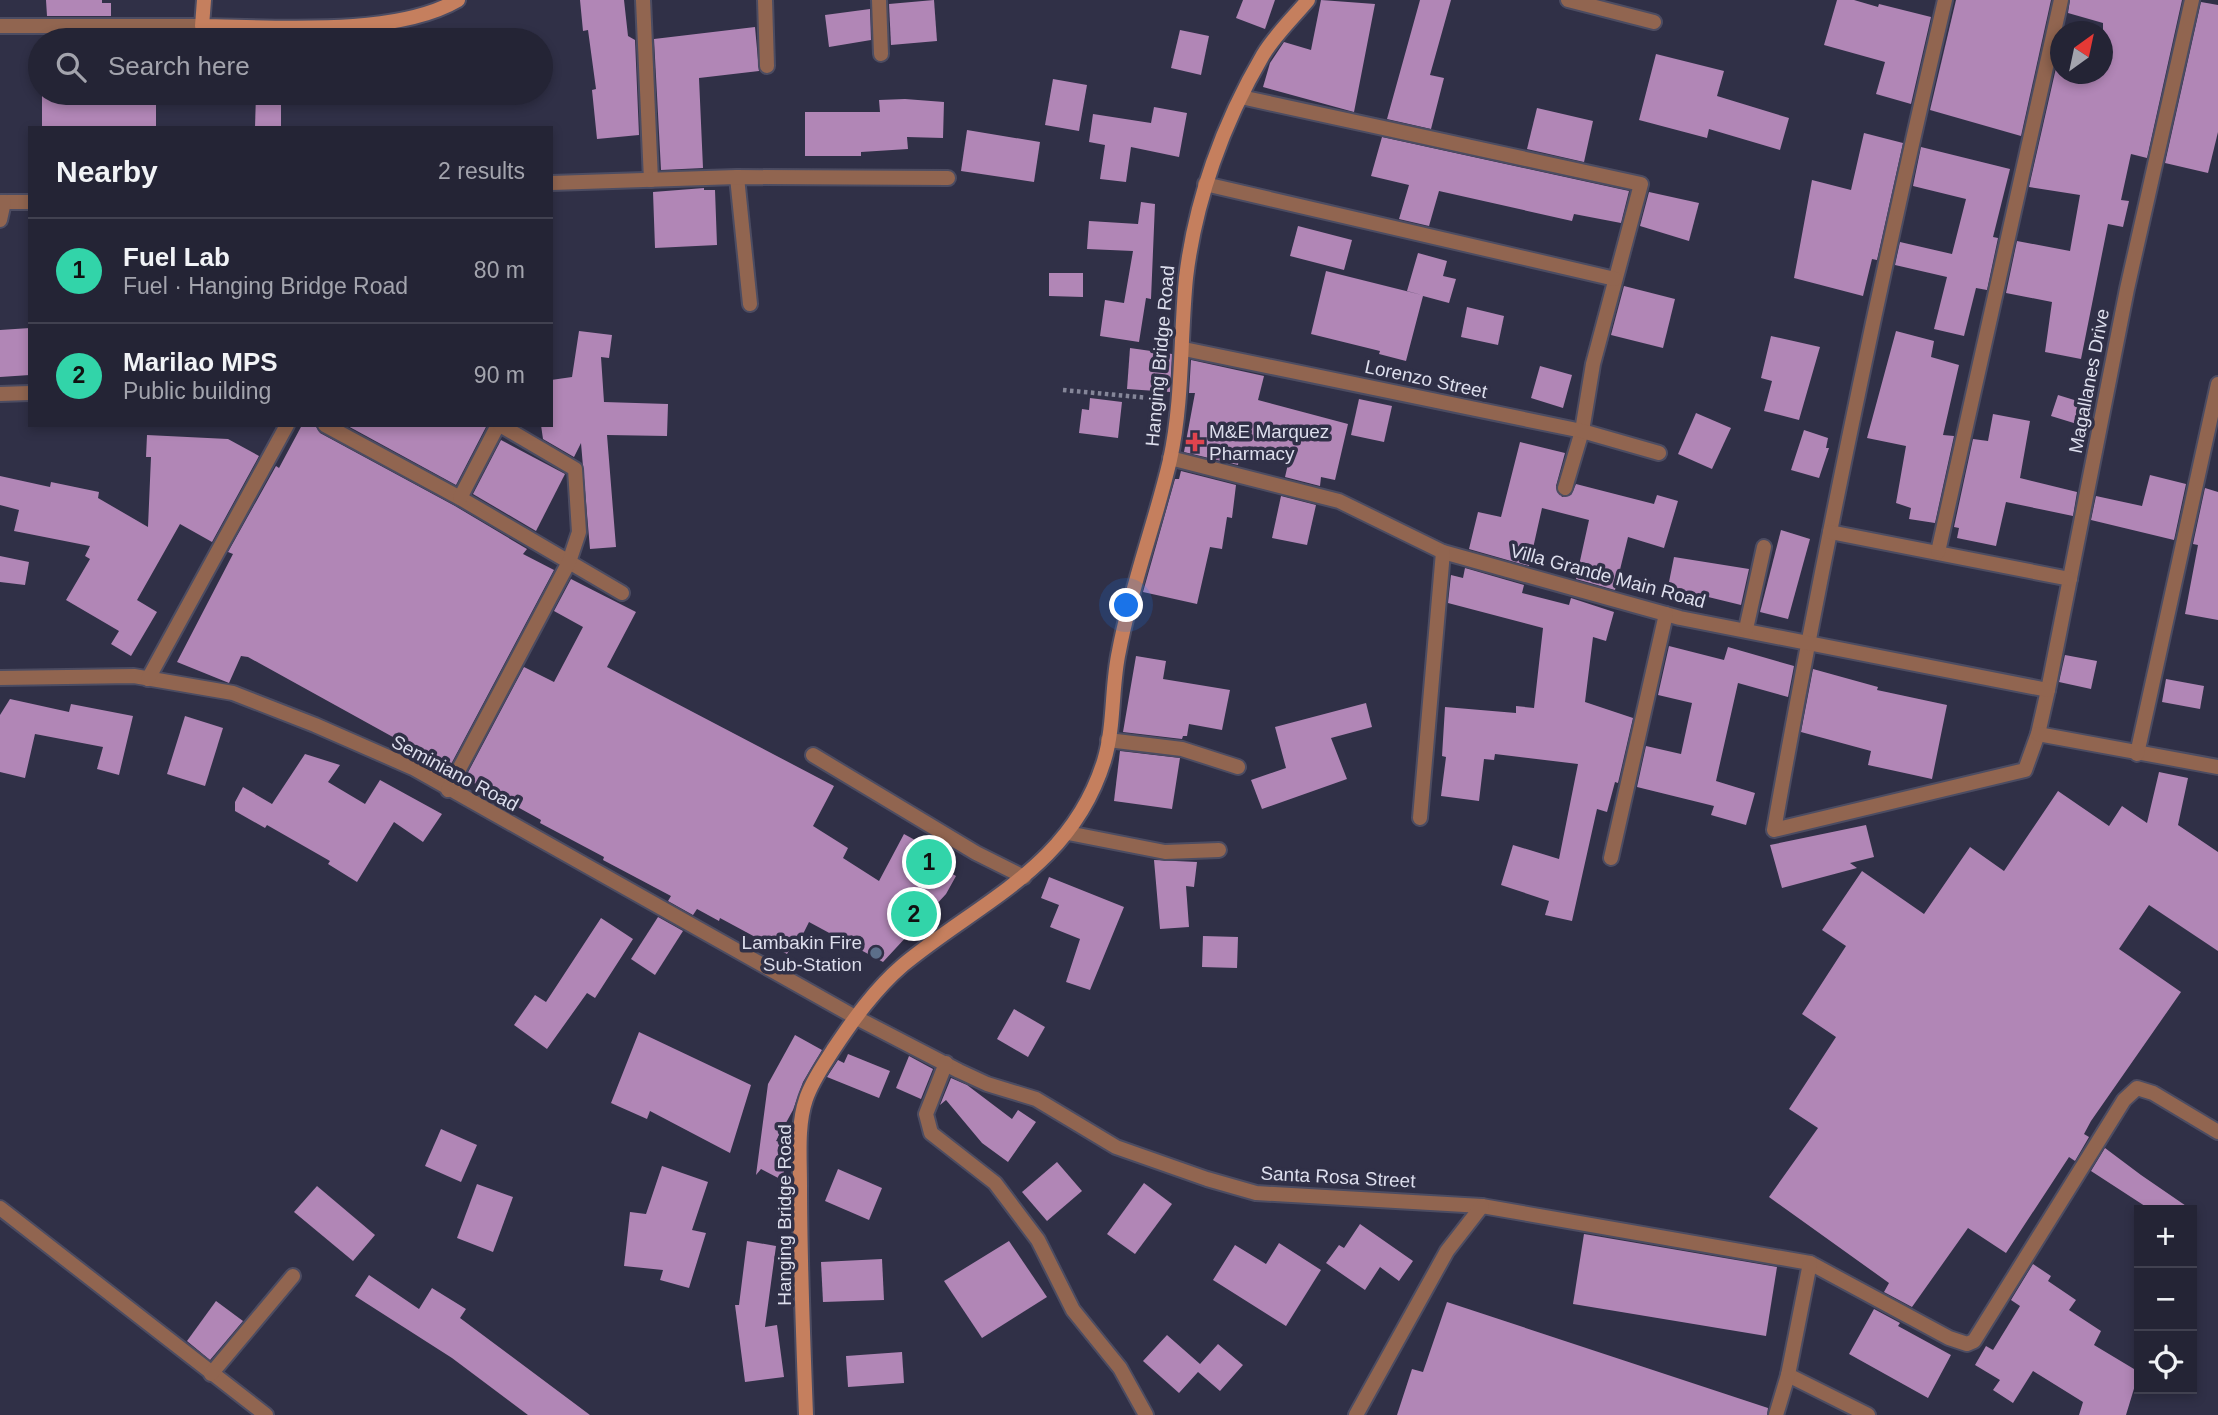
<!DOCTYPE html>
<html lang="en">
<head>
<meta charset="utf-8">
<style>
  :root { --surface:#242435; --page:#2c2c3d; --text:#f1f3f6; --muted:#a3a4ad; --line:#414150; --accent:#32d4a9 }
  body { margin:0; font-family:Helvetica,sans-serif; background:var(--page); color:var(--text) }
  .controls { position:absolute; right:21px; bottom:21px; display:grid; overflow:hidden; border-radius:0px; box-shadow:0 4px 10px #0003 }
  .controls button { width:63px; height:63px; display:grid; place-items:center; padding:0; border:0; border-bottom:2px solid var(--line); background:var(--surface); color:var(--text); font:35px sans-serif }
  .compass { position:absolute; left:2050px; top:21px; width:63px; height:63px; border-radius:50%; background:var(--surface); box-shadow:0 4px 10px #0003; rotate:33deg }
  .you { position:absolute; left:1127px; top:606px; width:24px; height:24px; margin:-18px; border:5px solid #fff; border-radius:50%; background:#1a73e8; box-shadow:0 0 0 10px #1a73e833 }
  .badge { display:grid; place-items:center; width:46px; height:46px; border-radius:50%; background:var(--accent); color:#111; font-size:23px; font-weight:700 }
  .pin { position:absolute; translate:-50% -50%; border:4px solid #fff; box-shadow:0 2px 7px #0006 }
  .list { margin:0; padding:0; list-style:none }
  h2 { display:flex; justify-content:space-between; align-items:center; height:91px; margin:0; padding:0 28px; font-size:30px }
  h2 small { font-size:23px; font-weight:400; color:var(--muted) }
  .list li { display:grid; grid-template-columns:46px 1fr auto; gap:21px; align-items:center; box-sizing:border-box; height:105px; padding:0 28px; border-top:2px solid var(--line) }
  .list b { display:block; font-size:26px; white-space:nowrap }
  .list p { margin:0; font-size:23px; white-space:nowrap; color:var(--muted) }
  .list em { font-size:23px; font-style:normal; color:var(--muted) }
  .icon { flex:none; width:38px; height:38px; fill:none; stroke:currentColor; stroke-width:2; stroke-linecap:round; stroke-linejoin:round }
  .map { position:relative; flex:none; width:2218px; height:1415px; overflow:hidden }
  .search { position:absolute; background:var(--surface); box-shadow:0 4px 10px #0003; left:28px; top:28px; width:525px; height:77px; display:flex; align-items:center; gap:18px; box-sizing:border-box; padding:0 24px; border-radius:38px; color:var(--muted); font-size:26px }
  .panel { position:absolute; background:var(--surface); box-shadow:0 4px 10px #0003; left:28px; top:126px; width:525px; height:301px; border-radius:0px }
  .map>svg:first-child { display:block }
</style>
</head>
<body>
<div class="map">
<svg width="2218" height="1415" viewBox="0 0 2218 1415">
  <rect width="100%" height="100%" fill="#303047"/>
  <g fill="#b186b6">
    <polygon points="46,0 102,0 102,3 111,3 111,16 47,16"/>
    <polygon points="580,0 624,0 628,36 635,40 639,135 597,139 592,90 596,89 588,30 583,31"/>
    <polygon points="934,0 937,41 891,45 889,4"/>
    <polygon points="1243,0 1275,0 1265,29 1236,18"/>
    <polygon points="1321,0 1375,4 1354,112 1263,87 1270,63 1284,42 1311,50"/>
    <polygon points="1420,0 1451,0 1430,75 1444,78 1431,129 1387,119"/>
    <polygon points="1837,0 1854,0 1878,7 1879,4 1931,17 1911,104 1876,94 1885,62 1824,45"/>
    <polygon points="1956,0 2051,0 2021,136 1930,110"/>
    <polygon points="2070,0 2182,0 2147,158 2131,154 2121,200 2129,201 2123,227 2108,224 2081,359 2045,352 2052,302 2006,293 2017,241 2070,251 2080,195 2029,187 2061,46 2061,74 2103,74 2103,23 2068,13"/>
    <polygon points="2201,2 2218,5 2218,132 2208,173 2165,163"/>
    <polygon points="870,9 871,40 829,47 825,15"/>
    <polygon points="755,27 759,71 699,78 703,168 661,170 654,39"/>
    <polygon points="1180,30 1209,36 1201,75 1171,68"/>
    <rect x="57" y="36" width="55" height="4"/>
    <polygon points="1656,54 1724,71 1717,96 1789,118 1780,150 1709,129 1707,138 1639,120"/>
    <polygon points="1053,79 1087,85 1079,131 1045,125"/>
    <polygon points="256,93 281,93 281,128 255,128"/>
    <rect x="42" y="96" width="114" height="32"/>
    <polygon points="905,99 944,102 943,138 907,137 908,149 861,152 861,156 805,156 805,112 880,112 879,100"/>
    <polygon points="1154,107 1187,113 1179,157 1131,147 1126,182 1100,179 1105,145 1089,142 1093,114 1151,123"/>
    <polygon points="1537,108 1593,121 1584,162 1527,149"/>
    <polygon points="967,130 1040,142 1034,182 961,171"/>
    <polygon points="1864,133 1903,143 1877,260 1872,259 1863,296 1794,278 1812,180 1851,190"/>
    <polygon points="1382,137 1629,191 1621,223 1574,214 1572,221 1439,191 1429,226 1399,219 1409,185 1371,176"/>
    <polygon points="1921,147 2010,169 1993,237 1998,238 1987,290 1976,288 1964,336 1934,329 1947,277 1895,265 1900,242 1952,254 1966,199 1913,186"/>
    <polygon points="704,188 704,190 715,190 717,245 655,248 653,192"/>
    <polygon points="1649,192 1699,203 1689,241 1640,226"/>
    <polygon points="1141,202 1155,204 1151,299 1146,298 1139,342 1100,336 1105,300 1124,303 1133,251 1087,249 1089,221 1138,224"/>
    <polygon points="1298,226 1352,240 1344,270 1290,256"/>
    <polygon points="1418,253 1447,261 1443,276 1456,279 1449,303 1423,296 1406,361 1379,354 1380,351 1311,334 1326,271 1422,295 1407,291"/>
    <polygon points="1049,273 1083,273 1083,297 1049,296"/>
    <polygon points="1624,286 1675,299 1663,348 1611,335"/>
    <polygon points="1467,307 1504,316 1498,345 1461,337"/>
    <polygon points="30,328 30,375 0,377 0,330"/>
    <polygon points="579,331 612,335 609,358 601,357 604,402 668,404 667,436 607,435 616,547 590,549 581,443 574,457 543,439 541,425 551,425 551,380 572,377"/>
    <polygon points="1896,331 1934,341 1931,357 1959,365 1943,435 1954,436 1935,523 1909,519 1911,508 1896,503 1906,446 1867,438"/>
    <polygon points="1771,336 1820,347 1799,420 1764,411 1772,381 1761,378"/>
    <polygon points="1130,348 1172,354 1170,392 1127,389"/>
    <polygon points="1191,360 1264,376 1258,400 1348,424 1335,480 1321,477 1320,486 1285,477 1288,464 1239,455 1238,465 1184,452 1195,393 1189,393"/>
    <polygon points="1540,366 1572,375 1563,408 1531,398"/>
    <polygon points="2058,395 2084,403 2077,424 2051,416"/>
    <polygon points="1090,398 1122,402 1118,438 1079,433 1082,409 1089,410"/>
    <polygon points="1359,399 1392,406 1384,442 1351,435"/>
    <polygon points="1696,413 1731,428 1712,469 1678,454"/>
    <polygon points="1993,414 2030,421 2020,478 2077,492 2073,516 2006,502 1996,546 1957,538 1959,528 1954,527 1973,439 1988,441"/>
    <polygon points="302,425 315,425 320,433 455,506 527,549 523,554 554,570 449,768 248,657 241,656 229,683 177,662 233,554 228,552 276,466 279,468"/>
    <polygon points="346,425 487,425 456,485"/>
    <polygon points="1804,430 1828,438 1826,448 1829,448 1819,478 1791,470"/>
    <polygon points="147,435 228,439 259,456 212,542 180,524 137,600 157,612 131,656 111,644 119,631 66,600 90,559 85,556 90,546 14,531 19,510 0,505 0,476 50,487 51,482 99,492 98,498 148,527 151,457 146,457"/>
    <polygon points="501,440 565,474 536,531 473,494"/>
    <polygon points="1520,442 1565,453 1556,486 1562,497 1571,495 1576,484 1654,504 1657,495 1678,501 1664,548 1628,537 1615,590 1576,579 1589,520 1542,508 1529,566 1469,549 1478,512 1501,517"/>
    <polygon points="1181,471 1236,485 1232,518 1227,517 1222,549 1210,547 1197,604 1143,592 1175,479 1179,479"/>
    <polygon points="2150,475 2186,484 2174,540 2091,520 2096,496 2142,506"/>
    <polygon points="2205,488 2218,492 2218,620 2185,614 2198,545 2193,544"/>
    <polygon points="1281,496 1316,505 1307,545 1272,538"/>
    <polygon points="1781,530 1810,539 1788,619 1760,612"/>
    <polygon points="0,556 29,562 25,585 0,582"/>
    <polygon points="1674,557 1749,569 1741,605 1700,595 1700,599 1667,592"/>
    <polygon points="1465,568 1524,585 1522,593 1569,605 1571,598 1614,612 1606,641 1593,637 1585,702 1633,718 1618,783 1615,782 1607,812 1597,809 1572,921 1545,915 1549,901 1501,885 1513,845 1559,859 1578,764 1495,754 1494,760 1484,759 1479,801 1441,796 1446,757 1442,756 1445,707 1516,713 1516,706 1534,708 1543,628 1448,603 1451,575 1463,578"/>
    <polygon points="571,579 636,612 607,667 834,786 813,826 848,848 843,858 879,881 904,834 924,845 919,854 956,876 946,894 883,962 809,922 802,936 798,934 787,954 720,918 719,921 697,909 693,915 668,901 671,896 603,860 604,857 540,823 541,820 465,778 524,667 554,682 583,627 554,611"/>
    <polygon points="1669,646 1724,660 1728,647 1794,666 1788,697 1738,683 1716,781 1755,793 1746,825 1711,815 1714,806 1637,787 1646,746 1681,754 1692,703 1658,695"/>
    <polygon points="2065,655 2097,661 2091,689 2059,682"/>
    <polygon points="1136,656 1166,661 1163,679 1230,690 1222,730 1189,724 1187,736 1183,736 1182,739 1123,732"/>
    <polygon points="1813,669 1878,687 1877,690 1947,705 1932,779 1868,765 1871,751 1801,732"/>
    <polygon points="2166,679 2204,686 2200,709 2162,702"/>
    <polygon points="10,699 69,712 71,704 133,716 119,775 97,769 103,747 35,734 25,778 0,772 0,715"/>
    <polygon points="1366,703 1372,727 1331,738 1347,779 1262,809 1251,780 1286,768 1275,727"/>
    <polygon points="185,716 223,728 205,786 167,774"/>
    <polygon points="1120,751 1180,758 1172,809 1114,801"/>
    <polygon points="305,754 340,765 328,782 365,804 380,780 442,814 423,842 394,822 357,882 328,864 330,861 267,825 265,828 235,811 235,802 243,787 272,804"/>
    <polygon points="2159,772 2188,778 2178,825 2218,852 2218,951 2149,905 2119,949 2181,992 2091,1121 2084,1134 2089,1137 2075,1161 2069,1157 2006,1253 1968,1228 1912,1307 1884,1292 1889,1283 1769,1197 1818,1128 1789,1109 1836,1037 1802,1014 1846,946 1822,930 1862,871 1924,914 1970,847 2004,871 2058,791 2109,826 2122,806 2147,823"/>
    <polygon points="1866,825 1874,857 1850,863 1857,868 1782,888 1770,845"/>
    <polygon points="1154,860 1197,862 1194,887 1186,886 1189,927 1160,929"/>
    <polygon points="1049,877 1124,907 1090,990 1066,982 1080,939 1050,927 1059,905 1041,898"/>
    <polygon points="658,917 683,931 655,975 631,959"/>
    <polygon points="601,918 633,939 595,998 587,993 547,1049 514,1025 535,995 546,1002"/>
    <polygon points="1203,936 1238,937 1237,968 1202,967"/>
    <polygon points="1014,1009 1045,1027 1028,1057 997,1039"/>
    <polygon points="639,1032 751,1085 730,1153 650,1111 647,1119 611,1103"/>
    <polygon points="795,1035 822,1050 803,1082 793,1110 776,1141 790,1144 782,1180 761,1169 756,1175 768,1084"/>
    <polygon points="848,1054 890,1071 879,1098 827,1077 838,1060 844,1063"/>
    <polygon points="909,1056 933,1069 921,1099 896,1088"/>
    <polygon points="951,1078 967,1085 1012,1119 1018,1110 1036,1122 1008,1162 982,1143 946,1100 940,1105"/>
    <polygon points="441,1129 477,1145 461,1182 425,1166"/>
    <polygon points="2105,1148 2141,1175 2192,1210 2151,1210 2091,1171"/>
    <polygon points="1057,1162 1082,1191 1047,1221 1022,1192"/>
    <polygon points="662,1166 708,1182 692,1230 706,1233 689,1288 660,1280 663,1270 624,1266 630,1212 646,1214"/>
    <polygon points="838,1169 882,1188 869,1220 825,1201"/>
    <polygon points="1144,1183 1172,1204 1135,1254 1107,1234"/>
    <polygon points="477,1184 513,1197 493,1252 457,1238"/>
    <polygon points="317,1186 375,1235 353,1261 294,1212"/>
    <polygon points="1360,1224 1413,1261 1399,1281 1380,1267 1365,1290 1326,1263 1339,1245 1344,1248"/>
    <polygon points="1584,1234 1777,1267 1766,1336 1573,1304"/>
    <polygon points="747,1241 776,1246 765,1327 777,1325 784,1377 745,1382 735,1305 739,1305"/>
    <polygon points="1009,1241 1047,1297 982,1338 944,1281"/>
    <polygon points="1279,1243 1321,1270 1286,1326 1213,1280 1235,1245 1266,1264"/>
    <polygon points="882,1259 884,1300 823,1302 821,1262"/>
    <polygon points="2033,1264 2051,1276 2048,1281 2076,1300 2069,1310 2101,1331 2094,1345 2139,1372 2126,1415 2079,1415 2083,1402 2033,1371 2013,1403 1993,1390 2000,1380 1975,1365 1986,1346 1993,1350 2020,1306 2011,1300"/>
    <polygon points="369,1275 419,1309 432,1288 466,1309 460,1318 590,1415 528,1415 452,1358 355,1296"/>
    <polygon points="216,1301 243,1321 210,1360 187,1341"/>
    <polygon points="1447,1302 1768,1408 1767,1415 1397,1415 1412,1369 1423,1372"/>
    <polygon points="1874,1309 1900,1323 1898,1326 1951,1355 1928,1398 1849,1354"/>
    <polygon points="1167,1335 1200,1364 1218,1344 1243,1365 1220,1391 1198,1372 1179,1393 1143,1361"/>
    <polygon points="902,1352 904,1383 848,1387 846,1356"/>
  </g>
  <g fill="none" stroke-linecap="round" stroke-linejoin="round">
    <defs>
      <g id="lane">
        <polyline points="737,177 750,304"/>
        <polyline points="1108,740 1182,749 1238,767"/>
        <polyline points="813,755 976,853 1024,877"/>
        <polyline points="1068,833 1165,852 1219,850"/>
        <polyline points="0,1208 266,1415"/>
        <polyline points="211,1374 293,1276"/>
      </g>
      <g id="street">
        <polyline points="643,0 651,180"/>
        <polyline points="765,0 767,66"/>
        <polyline points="879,0 881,54"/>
        <polyline points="1568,0 1654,22"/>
        <path d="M1945 0C1881 275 1823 552 1774 830L2025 770 2038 734 2048 690 2127 289 2192 0"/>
        <polyline points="0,26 202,26"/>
        <polyline points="1241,97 1641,184 1593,364 1582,431 1565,488"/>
        <polyline points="551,183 737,177 948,178"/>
        <polyline points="1205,184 1615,279"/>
        <polyline points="0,202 30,202"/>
        <polyline points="0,220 4,202"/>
        <polyline points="1184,349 1582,431 1659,453"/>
        <polyline points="0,394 30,393"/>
        <polyline points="325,425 460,498 622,593"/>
        <polyline points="1170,458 1339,501 1443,552 1680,618 2048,690"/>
        <polyline points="460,498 498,425"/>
        <polyline points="1830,532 2070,579"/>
        <polyline points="1938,552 2061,0"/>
        <polyline points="1746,629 1764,547"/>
        <polyline points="0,678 134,676 233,693 315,725 413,768 855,1017 959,1071 987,1084 1036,1099 1116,1147 1207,1179 1256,1193 1482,1206 1810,1263 1949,1338 1967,1344 1974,1341 2124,1100 2137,1088 2153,1093 2218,1132"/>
        <polyline points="148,679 287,425"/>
        <polyline points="2038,734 2218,767"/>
        <polyline points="2137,754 2218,384"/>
        <polyline points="448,790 569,562 579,532 575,469 500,425"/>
        <polyline points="1420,818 1443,552"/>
        <polyline points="1611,858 1666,614"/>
        <polyline points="946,1063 926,1114 931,1133 995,1183 1038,1240 1073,1310 1120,1368 1146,1415"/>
        <polyline points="1788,1375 1868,1415"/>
        <polyline points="1356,1415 1447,1251 1482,1206"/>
        <polyline points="1776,1415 1788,1375 1810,1263"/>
      </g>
      <g id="secondary">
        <path d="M204 0 202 26C274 27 395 37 458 0"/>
        <path d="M806 1415C803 1338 800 1262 800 1185 800 1158 797 1125 806 1099 812 1081 823 1066 833 1050 853 1020 875 989 903 965 982 900 1071 867 1104 761 1115 725 1111 687 1119 651 1131 586 1155 524 1170 460 1183 400 1180 339 1186 278 1195 201 1223 123 1263 55 1275 35 1293 18 1308 0"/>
      </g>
    </defs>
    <use href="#lane" stroke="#4c4c62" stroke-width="18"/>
    <use href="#street" stroke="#4c4c62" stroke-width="18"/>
    <use href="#secondary" stroke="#4c4c62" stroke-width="18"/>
    <polyline stroke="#858699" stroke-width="4.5" stroke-dasharray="3.5 3.5" stroke-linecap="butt" points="1063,390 1160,399"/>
    <use href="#lane" stroke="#916550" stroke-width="14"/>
    <use href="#street" stroke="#916550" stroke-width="14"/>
    <use href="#secondary" stroke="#c57f5e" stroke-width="14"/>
  </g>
  <path fill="#e0444e" stroke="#303047" stroke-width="2.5" d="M1191.5 431.5h7v7h7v7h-7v7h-7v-7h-7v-7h7z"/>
  <circle fill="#5c6f8a" stroke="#303047" stroke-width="2.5" cx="876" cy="953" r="7"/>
  <g text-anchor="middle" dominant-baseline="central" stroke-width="7" stroke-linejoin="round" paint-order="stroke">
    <g font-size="19" fill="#dddeed" stroke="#303047">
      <text transform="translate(1160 356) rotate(-85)">Hanging Bridge Road</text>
      <text transform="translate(1426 379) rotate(12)">Lorenzo Street</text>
      <text transform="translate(2089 381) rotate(-79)">Magallanes Drive</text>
      <text transform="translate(1608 576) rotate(15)">Villa Grande Main Road</text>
      <text transform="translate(455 773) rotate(28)">Seminiano Road</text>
      <text transform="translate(1338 1177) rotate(3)">Santa Rosa Street</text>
      <text transform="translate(784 1215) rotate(-90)">Hanging Bridge Road</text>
    </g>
    <g font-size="19" fill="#dddeed" stroke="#303047" text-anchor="start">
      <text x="1209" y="431">M&amp;E Marquez<tspan x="1209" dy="22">Pharmacy</tspan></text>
      <text x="862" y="942" text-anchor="end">Lambakin Fire<tspan x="862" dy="22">Sub-Station</tspan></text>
    </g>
  </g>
</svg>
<div class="controls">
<button>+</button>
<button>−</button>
<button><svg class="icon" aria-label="locate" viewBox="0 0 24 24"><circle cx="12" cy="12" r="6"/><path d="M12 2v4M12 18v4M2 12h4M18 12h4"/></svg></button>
</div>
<svg class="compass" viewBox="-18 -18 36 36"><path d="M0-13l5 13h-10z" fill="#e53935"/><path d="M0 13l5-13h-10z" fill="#a3a4ad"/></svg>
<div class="you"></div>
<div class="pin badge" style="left:929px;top:862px">1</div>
<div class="pin badge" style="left:914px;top:914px">2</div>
<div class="search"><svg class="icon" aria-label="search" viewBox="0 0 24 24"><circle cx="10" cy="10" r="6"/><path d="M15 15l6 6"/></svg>Search here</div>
<section class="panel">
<h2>Nearby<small>2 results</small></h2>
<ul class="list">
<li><span class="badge">1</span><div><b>Fuel Lab</b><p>Fuel · Hanging Bridge Road</p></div><em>80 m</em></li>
<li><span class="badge">2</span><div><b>Marilao MPS</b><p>Public building</p></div><em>90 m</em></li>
</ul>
</section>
</div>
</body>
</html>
